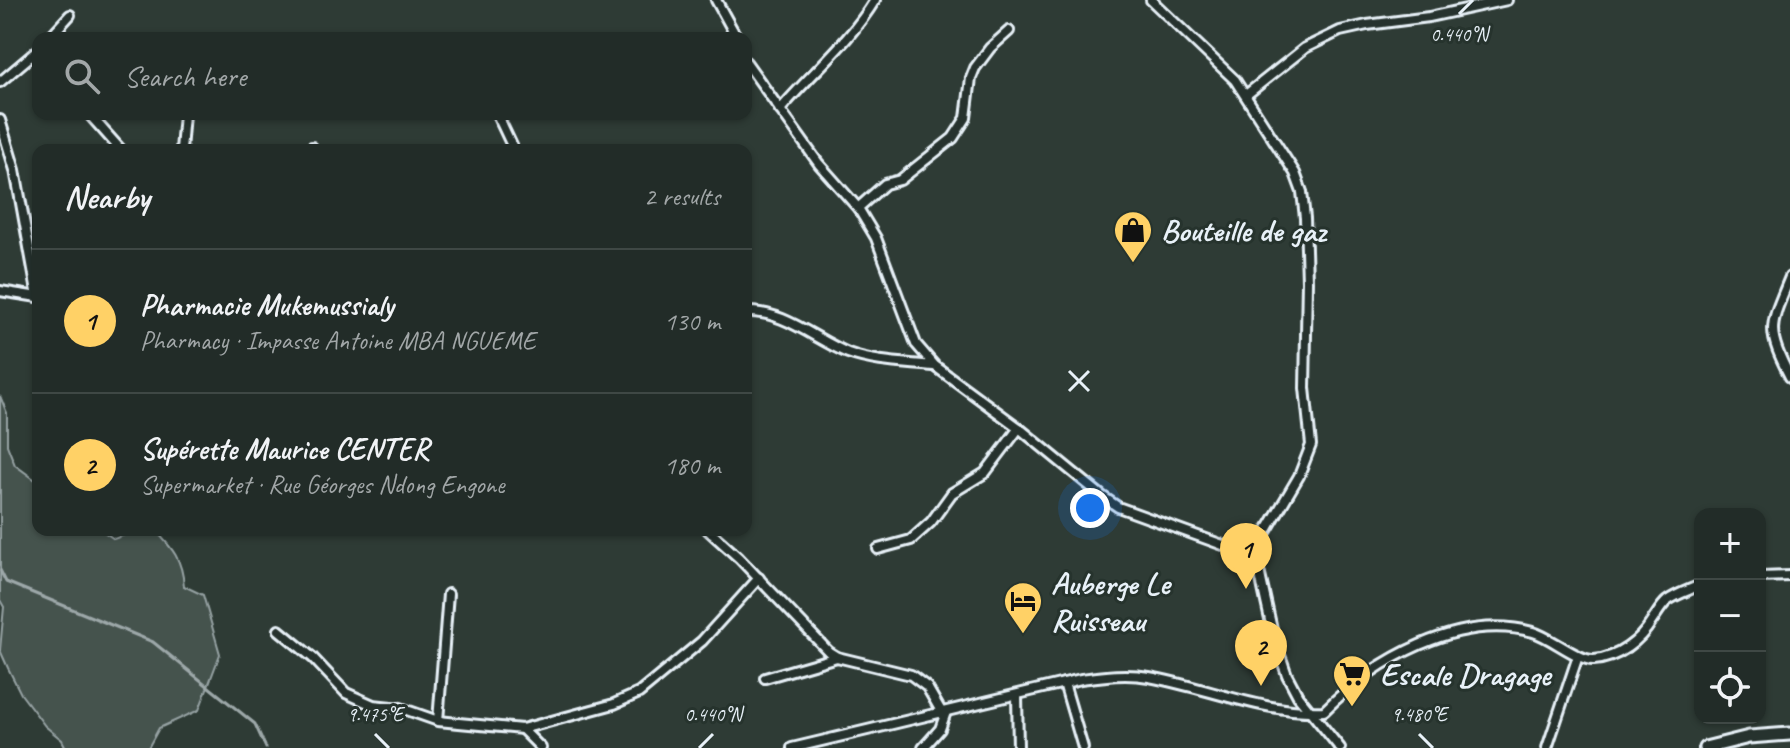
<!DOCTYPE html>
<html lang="en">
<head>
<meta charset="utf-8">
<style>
  :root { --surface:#222c28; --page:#2a3430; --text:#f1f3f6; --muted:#a2a7a8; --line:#3f4845; --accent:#ffd166 }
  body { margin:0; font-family:Caveat,sans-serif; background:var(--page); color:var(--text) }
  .controls { position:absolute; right:24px; bottom:24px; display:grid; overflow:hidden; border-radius:16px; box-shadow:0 2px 6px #0004 }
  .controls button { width:72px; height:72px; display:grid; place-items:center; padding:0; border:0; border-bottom:2px solid var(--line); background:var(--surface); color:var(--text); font:40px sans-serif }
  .you { position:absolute; left:1090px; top:508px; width:28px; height:28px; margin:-20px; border:6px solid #fff; border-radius:50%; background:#1a73e8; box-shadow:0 0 0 12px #1a73e833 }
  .badge { display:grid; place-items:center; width:52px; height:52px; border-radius:50%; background:var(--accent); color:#111; font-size:26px; font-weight:700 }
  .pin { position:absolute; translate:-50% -66px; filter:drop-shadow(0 2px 4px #0008) }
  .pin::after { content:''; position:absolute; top:42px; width:28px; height:24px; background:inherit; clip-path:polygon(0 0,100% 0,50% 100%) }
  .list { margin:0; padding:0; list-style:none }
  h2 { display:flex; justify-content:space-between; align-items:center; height:104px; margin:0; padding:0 32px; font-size:34px }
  h2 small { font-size:26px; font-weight:400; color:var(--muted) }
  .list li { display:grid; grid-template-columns:52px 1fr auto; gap:24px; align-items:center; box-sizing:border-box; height:144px; padding:0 32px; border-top:2px solid var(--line) }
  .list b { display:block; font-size:30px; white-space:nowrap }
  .list p { margin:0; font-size:26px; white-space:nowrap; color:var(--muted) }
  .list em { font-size:26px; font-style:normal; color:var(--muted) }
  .icon { flex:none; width:44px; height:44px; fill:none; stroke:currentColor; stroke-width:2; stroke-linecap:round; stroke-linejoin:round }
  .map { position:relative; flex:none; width:1790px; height:748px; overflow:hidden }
  .search { position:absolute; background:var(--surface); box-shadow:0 2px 6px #0004; left:32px; top:32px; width:720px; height:88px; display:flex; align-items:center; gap:20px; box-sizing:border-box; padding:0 28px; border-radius:16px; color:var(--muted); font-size:30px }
  .panel { position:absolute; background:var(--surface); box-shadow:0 2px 6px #0004; left:32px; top:144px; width:720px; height:392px; border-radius:16px }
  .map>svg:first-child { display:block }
</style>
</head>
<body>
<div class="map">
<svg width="1790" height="748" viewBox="0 0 1790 748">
  <rect width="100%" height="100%" fill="#2e3b35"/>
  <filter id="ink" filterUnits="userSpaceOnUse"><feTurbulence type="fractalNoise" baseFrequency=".0125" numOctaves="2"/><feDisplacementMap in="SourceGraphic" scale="16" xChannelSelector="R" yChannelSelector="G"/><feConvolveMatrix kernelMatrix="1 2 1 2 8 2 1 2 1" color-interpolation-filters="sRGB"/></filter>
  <g filter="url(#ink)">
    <path fill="#45524e" stroke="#96a2a3" stroke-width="2" d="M0 396 7 413V445L15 465 38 482V530H101L114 539 138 530H155C173 549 182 559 184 586L203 595 220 654 199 710 159 728 148 748H66L62 740 45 726 21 694 8 668 0 650 4 607 0 600Z"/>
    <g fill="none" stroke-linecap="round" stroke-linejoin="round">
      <polyline stroke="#9da8a9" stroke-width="3" points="0,570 6,582 153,642 255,724 266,748"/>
      <defs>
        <g id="street">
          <polyline points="716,0 737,38"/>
          <polyline points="1151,0 1235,80 1295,173 1302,192 1305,218 1307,281 1305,388 1311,445 1299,476 1263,537 1256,557 1274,638 1287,675 1298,696 1340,748"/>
          <polyline points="49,38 70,15"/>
          <polyline points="746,62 819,164 858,208 876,238 916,344 935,366 1019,428 1102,496 1118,507 1256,557"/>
          <polyline points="0,82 38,50"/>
          <polyline points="1246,95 1305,48 1340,31 1367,25 1429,17 1507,0"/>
          <path d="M780 110C812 72 849 43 875 0"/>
          <polyline points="89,114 121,150"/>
          <polyline points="497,114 514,150"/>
          <polyline points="0,120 15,170 38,297"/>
          <polyline points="312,147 313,150"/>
          <polyline points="181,150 184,114"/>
          <polyline points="858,208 885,184 900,180 953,138 966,118 971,78 975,68 990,48 1009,31"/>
          <path d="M1790 277C1770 326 1765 328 1790 377"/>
          <polyline points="0,291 38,297"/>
          <path d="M746 312C783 310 816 340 848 353 875 363 906 363 934 366"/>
          <polyline points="708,530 739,558 829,652 837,657 911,675 927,687 942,713"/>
          <polyline points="878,549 911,540 931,522 952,493 985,473 1019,428"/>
          <polyline points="1760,577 1790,576"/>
          <polyline points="279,630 313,658 346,693 373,705 401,708 438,721 522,729 614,704 639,693 702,641 759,578"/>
          <polyline points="765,678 837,657"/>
          <polyline points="1064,683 1083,748"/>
          <polyline points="1017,695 1018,748"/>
          <polyline points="438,721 448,594"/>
          <polyline points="522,729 541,748"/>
          <path d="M792 748 1081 679C1104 676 1126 673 1149 677 1206 687 1265 714 1324 711 1375 660 1458 612 1533 632 1551 637 1578 661 1594 660 1618 658 1640 641 1652 621 1657 614 1661 606 1667 601 1676 594 1690 590 1700 585"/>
          <polyline points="923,748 940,729 946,712"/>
          <polyline points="1547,748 1578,656"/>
        </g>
        <polyline id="secondary" points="1705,748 1749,737 1790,734"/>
      </defs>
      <use href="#street" stroke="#e8f1f8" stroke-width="14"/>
      <use href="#secondary" stroke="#e8f1f8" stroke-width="17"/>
      <use href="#street" stroke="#26332d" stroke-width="8"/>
      <use href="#secondary" stroke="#26332d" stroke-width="11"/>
    </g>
  </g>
  <path fill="none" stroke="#e8f1f8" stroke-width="3" d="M1459 14 1473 0M1069 371 1089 391M1069 391 1089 371M375 734 389 748M1419 734 1433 748M699 748 713 734"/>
  <defs>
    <symbol id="shop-pin" viewBox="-11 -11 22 30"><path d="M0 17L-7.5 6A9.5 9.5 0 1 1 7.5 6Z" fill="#ffd166" stroke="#26332d"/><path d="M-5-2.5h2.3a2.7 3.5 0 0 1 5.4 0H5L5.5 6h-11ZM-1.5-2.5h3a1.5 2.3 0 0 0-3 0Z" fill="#111"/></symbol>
    <symbol id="hotel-pin" viewBox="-11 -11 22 30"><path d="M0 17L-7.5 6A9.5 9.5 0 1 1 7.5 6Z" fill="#ffd166" stroke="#26332d"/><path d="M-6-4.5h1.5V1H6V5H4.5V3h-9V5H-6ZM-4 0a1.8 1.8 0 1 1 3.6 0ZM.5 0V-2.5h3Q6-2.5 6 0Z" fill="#111"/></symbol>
    <symbol id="supermarket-pin" viewBox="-11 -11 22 30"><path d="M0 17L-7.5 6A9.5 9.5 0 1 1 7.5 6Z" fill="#ffd166" stroke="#26332d"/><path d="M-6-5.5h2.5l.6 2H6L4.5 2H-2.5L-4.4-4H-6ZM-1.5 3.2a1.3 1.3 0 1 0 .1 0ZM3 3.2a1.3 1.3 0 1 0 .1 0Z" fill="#111"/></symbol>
  </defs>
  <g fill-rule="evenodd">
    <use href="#shop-pin" x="1111" y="208" width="44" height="60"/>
    <use href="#hotel-pin" x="1001" y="579" width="44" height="60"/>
    <use href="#supermarket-pin" x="1330" y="652" width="44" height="60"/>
  </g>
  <g text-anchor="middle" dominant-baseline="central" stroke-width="6" stroke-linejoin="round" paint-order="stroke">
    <g font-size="32" font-weight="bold" fill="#e8f1f8" stroke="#26332d" text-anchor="start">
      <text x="1161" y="230">Bouteille de gaz</text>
      <text x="1051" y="583">Auberge Le<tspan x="1051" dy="37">Ruisseau</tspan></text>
      <text x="1380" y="674">Escale Dragage</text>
    </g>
  </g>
  <g font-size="20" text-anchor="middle" fill="#e8f1f8" stroke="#26332d" stroke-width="6" stroke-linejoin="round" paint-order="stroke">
    <text x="1459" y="41">0.440°N</text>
    <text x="375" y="721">9.475°E</text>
    <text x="1419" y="721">9.480°E</text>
    <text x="713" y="721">0.440°N</text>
  </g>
</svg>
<div class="controls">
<button>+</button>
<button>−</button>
<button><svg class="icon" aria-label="locate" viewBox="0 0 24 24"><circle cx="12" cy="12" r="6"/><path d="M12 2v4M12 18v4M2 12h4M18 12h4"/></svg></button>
</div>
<div class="you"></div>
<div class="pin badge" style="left:1246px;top:589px">1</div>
<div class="pin badge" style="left:1261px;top:686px">2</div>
<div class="search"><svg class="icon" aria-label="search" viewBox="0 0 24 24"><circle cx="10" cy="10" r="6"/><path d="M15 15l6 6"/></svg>Search here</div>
<section class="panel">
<h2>Nearby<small>2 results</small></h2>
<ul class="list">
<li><span class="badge">1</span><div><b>Pharmacie Mukemussialy</b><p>Pharmacy · Impasse Antoine MBA NGUEME</p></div><em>130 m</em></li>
<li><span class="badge">2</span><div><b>Supérette Maurice CENTER</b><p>Supermarket · Rue Géorges Ndong Engone</p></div><em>180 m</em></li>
</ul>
</section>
</div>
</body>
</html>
